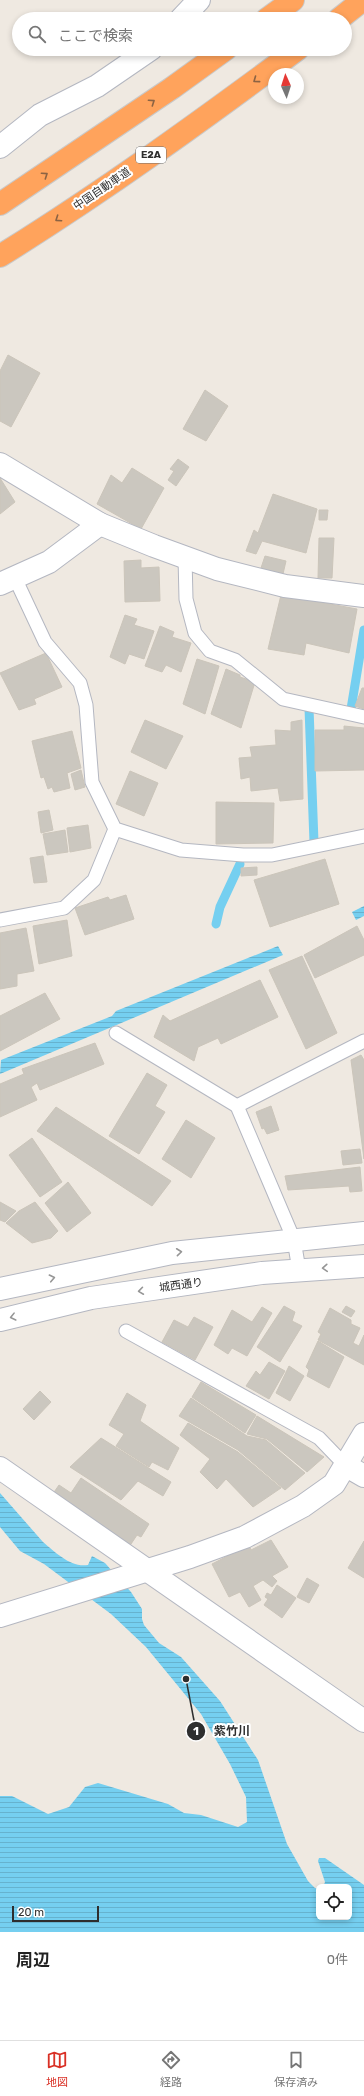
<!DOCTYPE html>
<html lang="ja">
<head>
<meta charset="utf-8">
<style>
  :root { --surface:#fff; --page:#f2f2f2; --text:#222; --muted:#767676; --line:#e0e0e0; --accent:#d93025 }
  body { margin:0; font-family:Rubik,"Noto Sans JP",sans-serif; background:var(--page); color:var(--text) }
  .controls { position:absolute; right:12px; bottom:12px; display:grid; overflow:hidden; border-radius:6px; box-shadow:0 2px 6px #0003 }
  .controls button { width:36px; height:36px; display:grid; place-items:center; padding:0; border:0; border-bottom:1px solid var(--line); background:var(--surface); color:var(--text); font:20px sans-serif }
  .compass { position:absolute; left:268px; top:68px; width:36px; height:36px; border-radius:50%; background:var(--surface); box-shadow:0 2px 6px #0003; rotate:357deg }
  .scale { position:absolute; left:12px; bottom:10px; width:87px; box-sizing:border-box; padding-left:4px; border:2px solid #2e2e2e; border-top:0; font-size:11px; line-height:14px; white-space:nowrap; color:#2e2e2e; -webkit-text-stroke:3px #fff; paint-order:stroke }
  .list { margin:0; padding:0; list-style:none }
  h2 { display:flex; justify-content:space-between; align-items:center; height:52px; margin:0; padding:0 16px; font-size:17px }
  h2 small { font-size:13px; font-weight:400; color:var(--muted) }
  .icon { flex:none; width:22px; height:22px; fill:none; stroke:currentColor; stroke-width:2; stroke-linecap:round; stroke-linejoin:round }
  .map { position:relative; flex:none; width:364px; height:1932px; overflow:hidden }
  .search { position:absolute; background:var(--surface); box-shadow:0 2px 6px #0003; left:12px; right:12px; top:12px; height:44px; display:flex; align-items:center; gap:10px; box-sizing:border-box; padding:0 14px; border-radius:22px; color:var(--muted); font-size:15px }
  .sheet { height:108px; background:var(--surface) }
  nav { display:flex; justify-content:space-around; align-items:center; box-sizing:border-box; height:56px; border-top:1px solid var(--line); background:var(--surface); font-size:11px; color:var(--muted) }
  nav a { display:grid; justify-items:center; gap:2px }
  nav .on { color:var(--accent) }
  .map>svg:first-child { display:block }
</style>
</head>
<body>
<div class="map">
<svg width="364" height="1932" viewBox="0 0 364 1932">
  <defs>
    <pattern id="water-rules" width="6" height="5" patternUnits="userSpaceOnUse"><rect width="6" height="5" fill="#75cff0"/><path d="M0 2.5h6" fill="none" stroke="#66b2ce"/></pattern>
  </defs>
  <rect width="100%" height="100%" fill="#efe9e1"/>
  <g fill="url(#water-rules)">
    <polygon points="364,906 364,916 356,920 352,912"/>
    <polygon points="278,946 283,955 0,1074 1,1060 112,1016 116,1011"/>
    <path d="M0 1493 43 1542C55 1552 71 1568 88 1565L92 1556 105 1563 131 1592 142 1609V1619L144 1625 159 1643 181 1657 220 1701 258 1760 287 1844 308 1881 315 1888 319 1889V1917H349V1887H323L325 1882 318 1861 319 1858H325L364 1885V1932H0V1796H12L48 1814 69 1807 85 1787 98 1783 168 1804 184 1813 201 1815 238 1827 247 1822 246 1797 230 1764 201 1714 146 1647 111 1614 44 1564 20 1551 0 1527Z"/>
  </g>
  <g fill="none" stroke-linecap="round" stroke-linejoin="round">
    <g stroke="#75cff0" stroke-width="9">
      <polyline points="309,708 314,842"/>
      <polyline points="351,709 364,630"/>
      <polyline points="216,924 220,907 240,864"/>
    </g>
  </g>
  <g fill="#cbc7bf" stroke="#cbc5ba">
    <polygon points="8,355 40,373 11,427 0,421 0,371"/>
    <polygon points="205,390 228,406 206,441 183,429"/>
    <polygon points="178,459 189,467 176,486 168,480 174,471 170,469"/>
    <polygon points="132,468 164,488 141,529 97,504 111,475 122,483"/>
    <polygon points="0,478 15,502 0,514"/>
    <polygon points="273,494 317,509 306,553 262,541 256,554 246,551 254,530 258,533"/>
    <polygon points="319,510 328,510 327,520 319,520"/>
    <polygon points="319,538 334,538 332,578 318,578"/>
    <polygon points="265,556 286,561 283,574 261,568"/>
    <polygon points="141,560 141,568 159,567 160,601 125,602 124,561"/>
    <polygon points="281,595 357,609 349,653 306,643 304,655 268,649"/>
    <polygon points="125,615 137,619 134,625 154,631 144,659 129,654 125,664 110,657"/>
    <polygon points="160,626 174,632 172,637 191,643 181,672 166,665 162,672 145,666"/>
    <polygon points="46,653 62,687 34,699 36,704 19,710 0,673"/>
    <polygon points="197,659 219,666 205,714 183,704"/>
    <polygon points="226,669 240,675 240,677 255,682 241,728 211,714"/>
    <polygon points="362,688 364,688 364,709 355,706"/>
    <polygon points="145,720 183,736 166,769 131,752"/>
    <polygon points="302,720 303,799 280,801 278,788 251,791 250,777 241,779 239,758 252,757 250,747 276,745 275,730 291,731 291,722"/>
    <polygon points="344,726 364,728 364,770 315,771 315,730 344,730"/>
    <polygon points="72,731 81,768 67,773 70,788 54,792 52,787 48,789 44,777 41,778 32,741"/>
    <polygon points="81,770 85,787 75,790 71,774"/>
    <polygon points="130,771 158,783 144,816 116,804"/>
    <polygon points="216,802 274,803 273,843 216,844"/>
    <polygon points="49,810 53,830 41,833 38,812"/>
    <polygon points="88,825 91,848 70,852 67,828"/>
    <polygon points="65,830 68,852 47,855 43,834"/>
    <polygon points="43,856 47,882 34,883 30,858"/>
    <polygon points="325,859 339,904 270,927 254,880"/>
    <polygon points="257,867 257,875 241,876 241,868"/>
    <polygon points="126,895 134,919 85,935 75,908 108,897 110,900"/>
    <polygon points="67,920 72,956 39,964 33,926"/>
    <polygon points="357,926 364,940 364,955 315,978 304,955"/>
    <polygon points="26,928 34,971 17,974 17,986 0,989 0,933"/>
    <polygon points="302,956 337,1033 306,1049 269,970"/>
    <polygon points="260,980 278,1017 221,1044 218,1038 198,1047 194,1061 154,1037 163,1015 170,1021"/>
    <polygon points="45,993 60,1019 0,1051 0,1016"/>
    <polygon points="95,1043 104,1064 40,1090 37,1083 31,1087 37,1100 0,1117 0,1084 24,1074 22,1069"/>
    <polygon points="361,1055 364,1060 364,1159 351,1060"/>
    <polygon points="147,1073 167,1085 155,1106 165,1112 139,1154 109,1136"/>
    <polygon points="271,1106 279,1130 267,1134 264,1128 262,1129 256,1112"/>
    <polygon points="56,1107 171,1181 152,1206 37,1131"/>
    <polygon points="186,1120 215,1138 191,1178 162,1159"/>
    <polygon points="32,1138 62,1182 40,1197 9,1155"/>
    <polygon points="360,1149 362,1163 343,1165 341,1151"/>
    <polygon points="360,1167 362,1191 350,1192 349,1186 288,1190 285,1176"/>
    <polygon points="68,1182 91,1213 67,1232 45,1203"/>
    <polygon points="0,1202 16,1211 5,1222 0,1220"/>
    <polygon points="35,1202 58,1231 51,1238 32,1243 6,1223 19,1211"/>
    <polygon points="284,1306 295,1312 292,1321 302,1326 280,1362 257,1347"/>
    <polygon points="346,1306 355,1311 351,1317 342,1312"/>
    <polygon points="262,1307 272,1313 247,1356 232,1348 228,1354 214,1345 232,1310 252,1322"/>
    <polygon points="330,1308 351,1320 351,1324 360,1328 353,1343 359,1346 364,1335 364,1365 318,1340 321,1334 318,1332"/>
    <polygon points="194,1317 213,1327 195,1360 162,1342 174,1320 188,1327"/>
    <polygon points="318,1341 344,1357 329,1388 307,1376 309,1370 306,1367"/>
    <polygon points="269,1362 285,1371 269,1399 246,1386 256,1371 260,1375"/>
    <polygon points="289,1366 304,1376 290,1401 276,1393"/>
    <polygon points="201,1382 256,1415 245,1433 192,1397"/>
    <polygon points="40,1391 51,1402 34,1420 23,1409"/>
    <polygon points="127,1393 146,1405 140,1421 179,1448 168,1470 152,1462 149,1467 116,1446 124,1434 109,1425"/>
    <polygon points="191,1398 247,1436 266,1440 305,1473 285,1490 238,1450 179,1416"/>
    <polygon points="257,1416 324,1457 307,1472 267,1439 247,1434"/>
    <polygon points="188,1423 238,1452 281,1488 253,1507 226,1479 217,1489 200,1472 210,1459 180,1435"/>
    <polygon points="101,1438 171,1482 163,1496 138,1481 121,1500 70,1467"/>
    <polygon points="81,1478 149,1524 141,1537 137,1535 127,1550 50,1498 59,1485 71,1493"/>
    <polygon points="271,1540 288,1567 272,1576 277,1581 272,1587 263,1580 253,1586 261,1600 249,1607 240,1592 229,1597 212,1564 249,1545 251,1550"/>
    <polygon points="364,1541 364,1578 348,1568"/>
    <polygon points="307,1578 319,1585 309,1603 297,1597"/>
    <polygon points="277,1585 296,1598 282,1618 264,1605 268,1599 265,1597 267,1593 271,1595"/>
  </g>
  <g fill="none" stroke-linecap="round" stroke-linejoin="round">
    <defs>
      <g id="service">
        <polyline points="185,557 186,599 195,633 210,651 235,660 283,699 364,717"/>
        <polyline points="15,578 45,642 80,683 86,705 92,782 115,829 181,850 243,855 272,855 364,836"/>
        <polyline points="0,920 64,908 94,880 115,829"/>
        <polyline points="116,1033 237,1106"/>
        <polyline points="299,1270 294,1240 237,1106 364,1041"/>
        <polyline points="126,1331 319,1438 345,1465"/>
      </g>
      <g id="minor">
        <polyline points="181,19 199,0"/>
        <polyline points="0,147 40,115 97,86 151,49"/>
        <polyline points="0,464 100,524 154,546 217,569 285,586 364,596"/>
        <polyline points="0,584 49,562 100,524"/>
        <polyline points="345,1465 364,1476"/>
        <polyline points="0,1468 364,1721"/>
      </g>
      <g id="tertiary">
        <polyline points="0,1289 172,1253 364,1233"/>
        <polyline points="0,1320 91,1298 262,1273 364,1266"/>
        <polyline points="0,1616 190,1557 245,1537 303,1506 334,1484 364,1434"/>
      </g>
      <g id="motorway">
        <polyline points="267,19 293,0"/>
        <polyline points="339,19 363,0"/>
        <polyline points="0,204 172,88 226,49"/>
        <path d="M0 256C103 192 201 121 298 49"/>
      </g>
    </defs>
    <use href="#service" stroke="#b4b7c1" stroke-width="15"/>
    <use href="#minor" stroke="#b4b7c1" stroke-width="24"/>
    <use href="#tertiary" stroke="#b4b7c1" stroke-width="24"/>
    <use href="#motorway" stroke="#c9c9c9" stroke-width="24"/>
    <use href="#service" stroke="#fff" stroke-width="13"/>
    <use href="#minor" stroke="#fff" stroke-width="22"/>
    <use href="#tertiary" stroke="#fff" stroke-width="22"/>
    <use href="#motorway" stroke="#ffa35c" stroke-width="22"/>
  </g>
  <defs><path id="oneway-chevron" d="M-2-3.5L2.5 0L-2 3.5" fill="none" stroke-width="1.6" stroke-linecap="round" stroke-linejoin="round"/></defs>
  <g stroke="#8c6343">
    <use href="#oneway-chevron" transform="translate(256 80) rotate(144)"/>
    <use href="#oneway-chevron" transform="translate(152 102) rotate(-34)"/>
    <use href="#oneway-chevron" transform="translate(45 175) rotate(-34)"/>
    <use href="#oneway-chevron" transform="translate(58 219) rotate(146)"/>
  </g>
  <g stroke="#969696">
    <use href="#oneway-chevron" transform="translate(179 1252) rotate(-6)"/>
    <use href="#oneway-chevron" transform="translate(325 1268) rotate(176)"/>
    <use href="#oneway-chevron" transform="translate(52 1278) rotate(-12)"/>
    <use href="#oneway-chevron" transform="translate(141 1291) rotate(172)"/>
    <use href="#oneway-chevron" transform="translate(13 1317) rotate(166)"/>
  </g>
  <g text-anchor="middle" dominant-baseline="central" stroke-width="4" stroke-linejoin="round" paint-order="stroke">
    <rect fill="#fff" stroke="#6d6d6d" stroke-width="1" x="136" y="147" width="30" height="16" rx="3"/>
    <g font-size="10" font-weight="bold" fill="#2e2e2e">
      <text x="151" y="155">E2A</text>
    </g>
    <g font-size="11" fill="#2e2e2e" stroke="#fff">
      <text transform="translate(102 189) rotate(-34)">中国自動車道</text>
      <text transform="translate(181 1285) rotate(-8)">城西通り</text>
    </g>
  </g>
  <path fill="none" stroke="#2e2e2e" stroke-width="1.5" d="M186 1679L196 1731"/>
  <g fill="#2e2e2e" stroke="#fff" stroke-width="1.5">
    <circle cx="186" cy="1679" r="4"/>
    <circle cx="196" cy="1731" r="10"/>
  </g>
  <g font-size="12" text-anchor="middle" font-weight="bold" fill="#fff">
    <text x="196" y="1735">1</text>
  </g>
  <g font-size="12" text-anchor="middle" font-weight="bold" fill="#2e2e2e" stroke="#fff" stroke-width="4" stroke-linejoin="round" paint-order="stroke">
    <text x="232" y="1735">紫竹川</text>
  </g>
</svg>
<div class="controls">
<button><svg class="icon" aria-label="locate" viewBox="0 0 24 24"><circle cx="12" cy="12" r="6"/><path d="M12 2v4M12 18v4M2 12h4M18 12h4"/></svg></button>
</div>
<svg class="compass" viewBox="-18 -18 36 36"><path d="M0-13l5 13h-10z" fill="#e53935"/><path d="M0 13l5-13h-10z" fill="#767676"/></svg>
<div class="scale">20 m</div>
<div class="search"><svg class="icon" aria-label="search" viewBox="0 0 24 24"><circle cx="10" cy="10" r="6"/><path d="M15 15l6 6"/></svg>ここで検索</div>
</div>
<section class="sheet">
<h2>周辺<small>0件</small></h2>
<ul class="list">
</ul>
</section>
<nav>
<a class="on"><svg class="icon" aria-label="map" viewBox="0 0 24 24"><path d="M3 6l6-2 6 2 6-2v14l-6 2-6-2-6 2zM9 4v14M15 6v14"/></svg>地図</a>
<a><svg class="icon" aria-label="directions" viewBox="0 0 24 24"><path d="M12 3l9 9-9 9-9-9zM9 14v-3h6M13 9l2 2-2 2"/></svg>経路</a>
<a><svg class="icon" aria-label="saved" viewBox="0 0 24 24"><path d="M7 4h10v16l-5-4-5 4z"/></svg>保存済み</a>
</nav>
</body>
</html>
